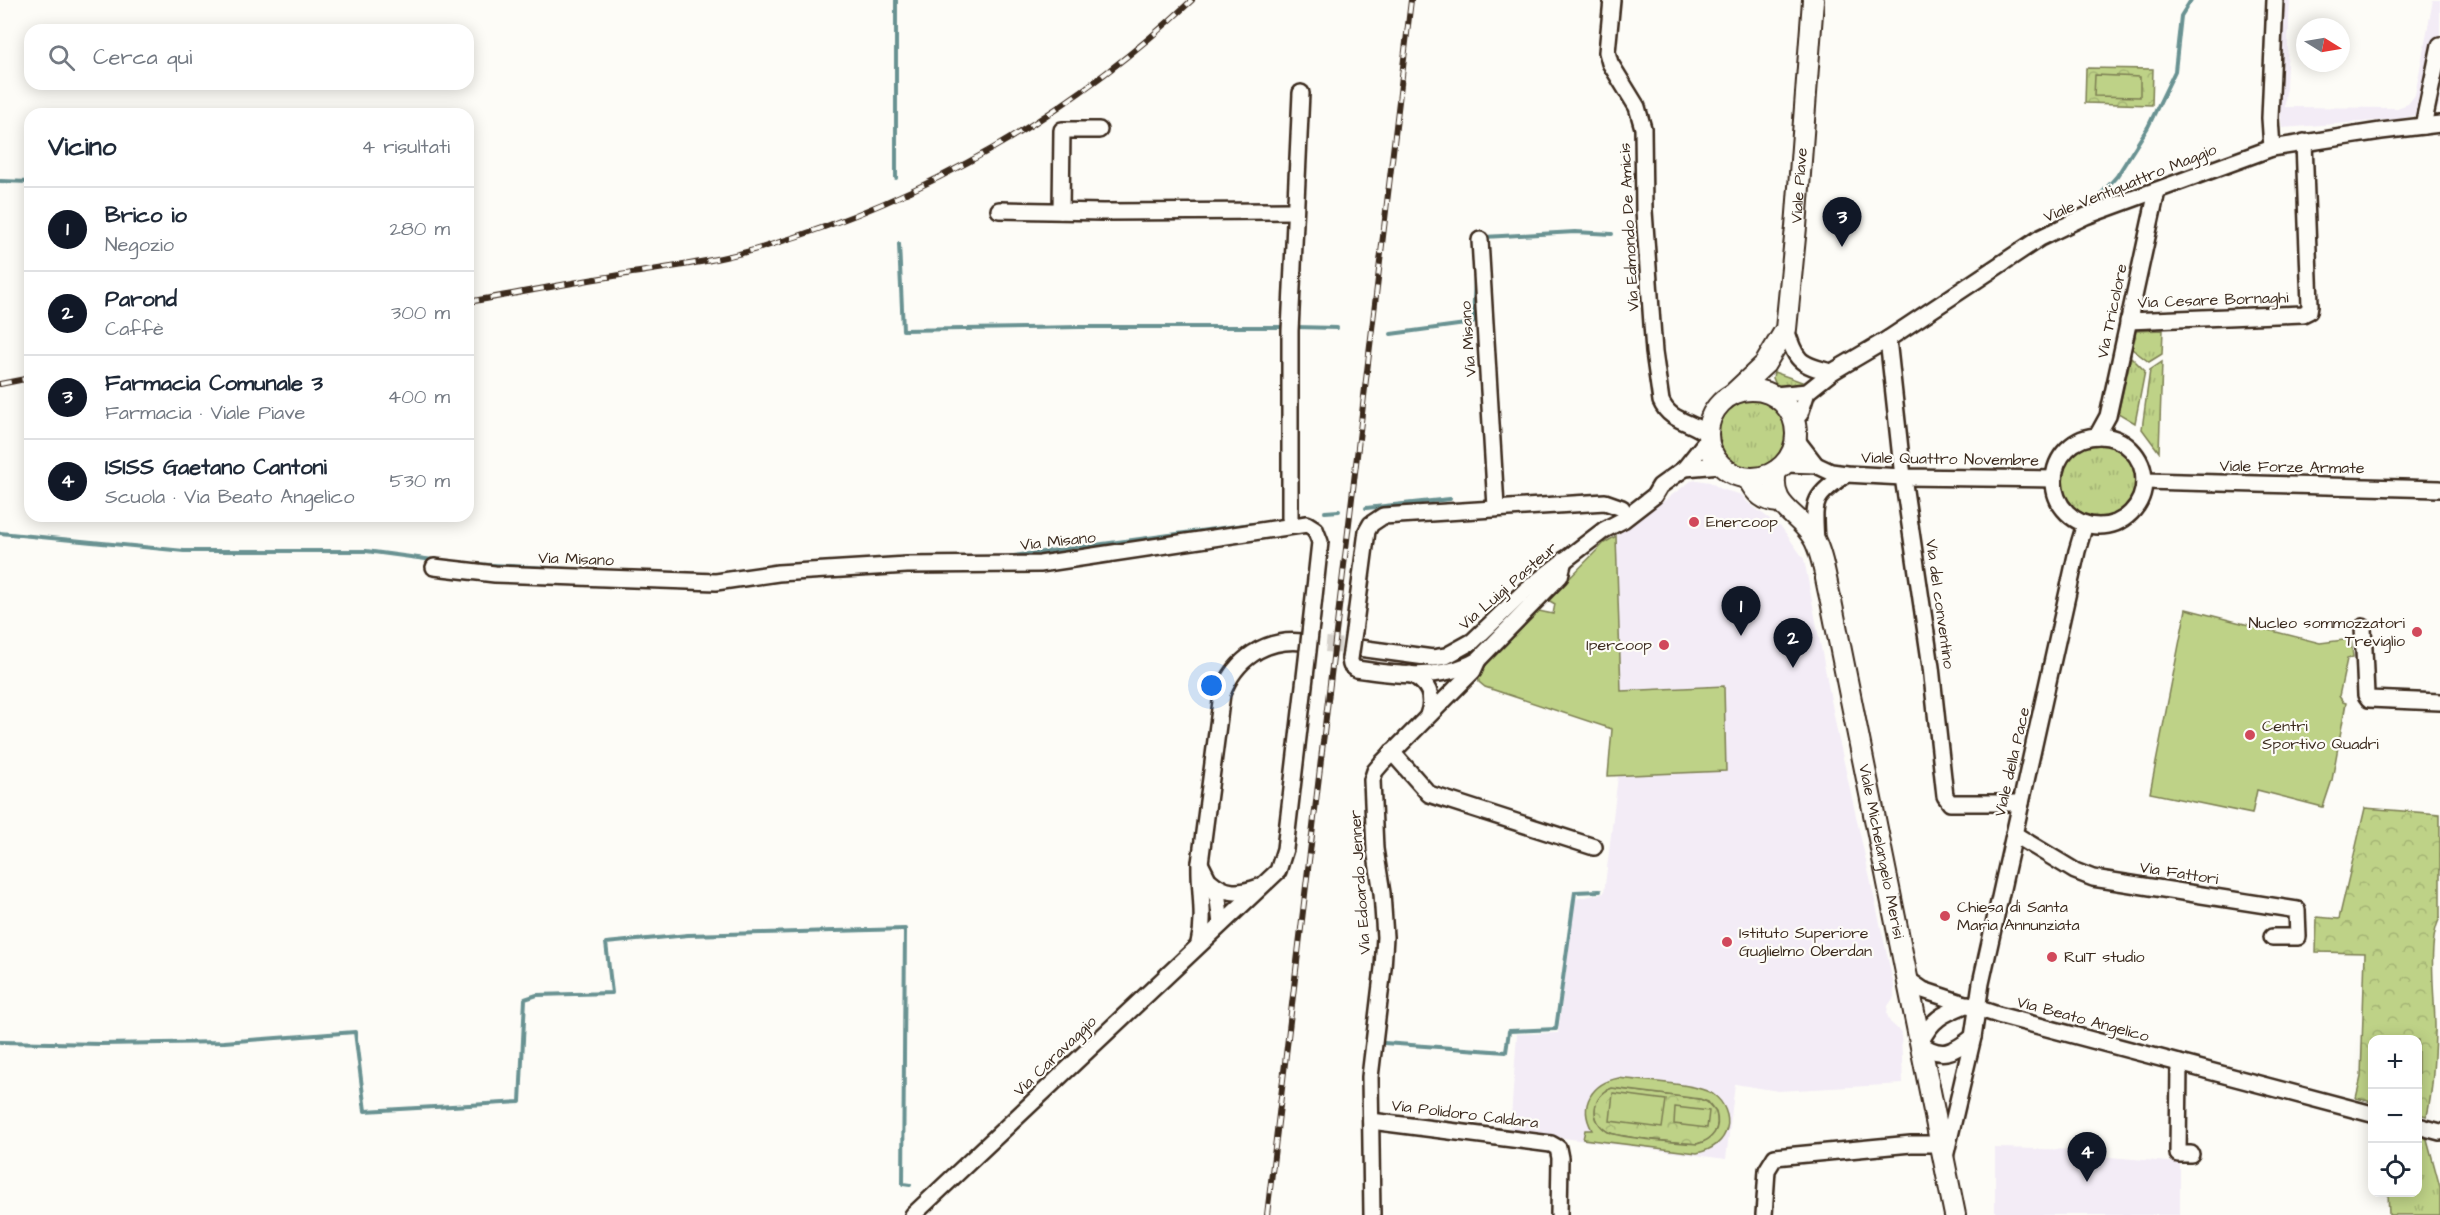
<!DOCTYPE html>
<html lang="it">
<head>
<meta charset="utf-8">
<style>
  :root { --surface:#fff; --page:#f2f2f3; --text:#1f2937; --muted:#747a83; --line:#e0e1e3; --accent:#111827 }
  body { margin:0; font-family:"Architects Daughter",sans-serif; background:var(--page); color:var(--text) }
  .controls { position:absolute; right:18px; bottom:18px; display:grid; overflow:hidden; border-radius:12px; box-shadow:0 3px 15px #0003 }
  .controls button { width:54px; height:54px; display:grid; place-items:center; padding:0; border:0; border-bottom:2px solid var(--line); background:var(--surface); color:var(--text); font:30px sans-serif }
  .compass { position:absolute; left:2296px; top:18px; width:54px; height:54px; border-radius:50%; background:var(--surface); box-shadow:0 3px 15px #0003; rotate:101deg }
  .you { position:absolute; left:1212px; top:686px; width:21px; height:21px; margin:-15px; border:4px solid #fff; border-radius:50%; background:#1a73e8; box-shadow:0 0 0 9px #1a73e833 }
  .badge { display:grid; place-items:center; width:39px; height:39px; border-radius:50%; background:var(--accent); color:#fff; font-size:20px; font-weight:700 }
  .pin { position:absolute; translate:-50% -50px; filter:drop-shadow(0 2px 3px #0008) }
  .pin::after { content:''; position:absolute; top:32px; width:21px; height:18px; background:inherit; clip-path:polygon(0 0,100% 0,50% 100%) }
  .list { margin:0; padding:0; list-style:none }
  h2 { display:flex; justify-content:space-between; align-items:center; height:78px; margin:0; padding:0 24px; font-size:26px }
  h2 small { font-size:20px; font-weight:400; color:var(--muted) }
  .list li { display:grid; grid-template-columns:39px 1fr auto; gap:18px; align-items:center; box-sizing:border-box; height:84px; padding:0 24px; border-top:2px solid var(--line) }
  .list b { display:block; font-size:22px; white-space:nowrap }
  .list p { margin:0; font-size:20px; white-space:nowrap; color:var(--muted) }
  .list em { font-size:20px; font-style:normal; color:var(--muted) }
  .icon { flex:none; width:33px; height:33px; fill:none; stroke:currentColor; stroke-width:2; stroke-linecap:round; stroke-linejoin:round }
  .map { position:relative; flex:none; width:2440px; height:1215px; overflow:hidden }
  .search { position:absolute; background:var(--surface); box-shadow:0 3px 15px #0003; left:24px; top:24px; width:450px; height:66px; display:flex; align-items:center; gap:15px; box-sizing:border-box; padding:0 21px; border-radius:18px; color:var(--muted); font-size:22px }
  .panel { position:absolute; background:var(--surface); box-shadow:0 3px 15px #0003; left:24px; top:108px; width:450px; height:414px; border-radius:18px }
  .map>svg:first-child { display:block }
</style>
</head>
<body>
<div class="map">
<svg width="2440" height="1215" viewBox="0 0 2440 1215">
  <defs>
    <pattern id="grass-tufts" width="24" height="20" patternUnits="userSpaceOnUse" patternTransform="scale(1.5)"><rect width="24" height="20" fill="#bed287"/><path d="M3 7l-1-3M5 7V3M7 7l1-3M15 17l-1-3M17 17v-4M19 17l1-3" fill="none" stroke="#a4b474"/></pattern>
    <pattern id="park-crowns" width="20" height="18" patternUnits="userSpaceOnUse" patternTransform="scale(1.5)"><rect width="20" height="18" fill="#bed287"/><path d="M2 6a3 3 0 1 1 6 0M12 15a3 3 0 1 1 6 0" fill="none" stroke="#a4b474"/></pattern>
  </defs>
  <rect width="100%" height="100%" fill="#fdfcf7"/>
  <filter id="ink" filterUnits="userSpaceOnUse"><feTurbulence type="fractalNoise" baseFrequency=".0167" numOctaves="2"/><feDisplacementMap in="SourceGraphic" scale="12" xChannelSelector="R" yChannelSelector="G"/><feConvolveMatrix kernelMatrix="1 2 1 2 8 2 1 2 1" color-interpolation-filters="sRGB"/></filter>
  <g filter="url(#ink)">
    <g fill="#f3ecf6">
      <polygon points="2266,0 2290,0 2285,107 2397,108 2408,104 2415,95 2433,0 2440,0 2440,96 2438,109 2401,119 2282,128 2280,110 2262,108"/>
      <polygon points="1697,480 1710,482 1721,489 1742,495 1747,502 1782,528 1804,559 1837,731 1894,986 1894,997 1888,1006 1887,1014 1890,1022 1901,1032 1903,1084 1778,1091 1735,1084 1726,1159 1510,1131 1517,1034 1558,1033 1575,899 1604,893 1618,776 1726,771 1723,686 1621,691 1616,536 1691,481"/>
      <polygon points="1995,1148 2087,1150 2087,1155 2180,1163 2180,1215 1995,1215"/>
    </g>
    <g fill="url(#grass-tufts)" stroke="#7c7e52" stroke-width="1.5">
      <polygon points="2163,330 2162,354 2149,362 2132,349 2136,331"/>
      <polygon points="2131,357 2145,371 2135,423 2118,413"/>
      <polygon points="2162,362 2159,452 2142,429 2150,370"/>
      <path d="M1774 372 1805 383C1796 391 1788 390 1777 387L1773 378Z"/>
      <circle cx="1752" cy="434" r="36"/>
      <circle cx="2098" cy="481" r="37"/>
      <polygon points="2418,1135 2427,1139 2440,1187 2440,1215 2389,1215 2388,1193 2418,1192"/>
    </g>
    <g fill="url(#park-crowns)" stroke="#7c7e52" stroke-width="1.5">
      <polygon points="2086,68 2153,69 2152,105 2085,103"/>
      <path d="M2365 808 2440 814V918C2426 943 2436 1003 2435 1033 2434 1060 2433 1089 2427 1116L2418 1114V1040H2372V1102L2356 1098 2361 1077 2365 953 2316 952 2317 917 2339 919Z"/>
      <path d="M1612 1088 1700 1099 1707 1102 1716 1112C1721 1129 1713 1140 1697 1144 1677 1142 1623 1139 1608 1132 1599 1127 1594 1118 1595 1108 1596 1098 1603 1091 1612 1088Z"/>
    </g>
    <g fill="#bed287" stroke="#7c7e52" stroke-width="1.5" fill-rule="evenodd">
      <polygon points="2095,75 2140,77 2140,97 2094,96"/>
      <polygon points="1616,536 1621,691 1724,686 1726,771 1608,776 1612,729 1485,687 1479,682 1478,673 1539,611 1553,614 1555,604 1548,600 1604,543"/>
      <polygon points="2186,609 2320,643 2351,639 2353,657 2347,659 2339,696 2343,702 2346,703 2332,780 2323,807 2257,790 2252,814 2150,793"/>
      <path d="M1619 1078C1640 1081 1699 1083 1714 1095 1724 1102 1730 1117 1727 1128 1723 1143 1711 1150 1697 1153L1583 1139 1585 1130H1592C1578 1105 1592 1083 1619 1078ZM1612 1088 1700 1099 1708 1102 1716 1112C1721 1129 1713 1140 1697 1144 1677 1142 1623 1139 1608 1132 1599 1127 1594 1118 1595 1109 1596 1099 1603 1091 1612 1088Z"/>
      <polygon points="1613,1093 1666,1100 1662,1128 1610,1121"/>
      <polygon points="1675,1107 1709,1111 1707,1128 1674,1124"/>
    </g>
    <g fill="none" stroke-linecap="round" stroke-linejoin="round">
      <g stroke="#699292" stroke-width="4">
        <polyline points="896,0 896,178"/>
        <polyline points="0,181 30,182"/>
        <polyline points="2102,193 2117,176 2148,127 2175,71 2181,16 2191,0"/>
        <polyline points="1484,237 1575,232 1612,234"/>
        <polyline points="899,244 903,330 1080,327 1288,327"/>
        <polyline points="1295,327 1337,328"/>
        <polyline points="1391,334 1473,323 1475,276"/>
        <polyline points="1366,508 1450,499"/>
        <polyline points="1325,512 1339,511"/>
        <polyline points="0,533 184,551 366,551 433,560"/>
        <polyline points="1006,557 1252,524"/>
        <polyline points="922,558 939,557"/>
        <polyline points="471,564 568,569"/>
        <polyline points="0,1042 101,1044 224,1042 355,1032 365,1111 520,1102 525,999 537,995 612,993 606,943 688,935 905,929 903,1184 910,1185"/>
        <polyline points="1384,1043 1506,1052 1509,1031 1556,1029 1575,892 1600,891"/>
      </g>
      <polyline stroke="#d6d2cc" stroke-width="15" stroke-dasharray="15 8" stroke-linecap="butt" points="1303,642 1359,648"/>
      <defs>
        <g id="minor">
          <path d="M1612 0 1607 52 1610 63 1637 107 1643 128 1644 211 1654 352 1661 401C1670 422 1691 421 1707 434"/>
          <polyline points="2423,126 2440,45"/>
          <polyline points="2272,148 2270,118 2275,0"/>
          <polyline points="999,210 1103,212 1294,211"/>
          <polyline points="1061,211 1062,130 1099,130"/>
          <polyline points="1480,240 1496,507"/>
          <polyline points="2128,321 2303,314 2309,311 2310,305 2304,142"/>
          <path d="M1786 329C1796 360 1798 365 1832 372"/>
          <polyline points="1888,339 1903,477 1931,667 1945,796 1950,803 2021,803"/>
          <polyline points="1775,395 1807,392 1832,372 1888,339 2040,238 2086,216 2272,148 2381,131 2440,124"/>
          <polyline points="1794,419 1800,414 1807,392"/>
          <polyline points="2097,436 2108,416 2157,191"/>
          <circle cx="2099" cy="481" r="45"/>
          <polyline points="1796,439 1816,465"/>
          <polyline points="1785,464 1816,465 1831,472 1846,474 1903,477 2054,479"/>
          <polyline points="1685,468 1720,465"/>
          <polyline points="2144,481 2440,489"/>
          <polyline points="1290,518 1290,331 1301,93"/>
          <path d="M1816 542C1814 500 1811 499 1846 474"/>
          <polyline points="434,567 495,574 716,582 778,573 907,565 1040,564 1307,524 1315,529 1320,542 1311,624"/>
          <polyline points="2363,627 2366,695 2369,699 2440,702"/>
          <polyline points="1354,631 1367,531 1371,524 1383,516 1605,502 1622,508"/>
          <polyline points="1359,648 1433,658 1446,656 1473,641 1526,590 1604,530 1623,520 1654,496 1660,486 1685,468 1708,439"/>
          <path d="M1350 659 1351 665 1356 669C1396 675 1442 681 1478 660L1560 576 1564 560"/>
          <path d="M1410 674C1428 682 1435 697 1428 715"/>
          <polyline points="1392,752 1429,794 1594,847"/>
          <polyline points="2014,834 2075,871 2093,878 2297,910 2298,937 2272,937"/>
          <polyline points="1200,863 1218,899 1221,924"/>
          <path d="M1210 881C1226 895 1239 894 1259 887"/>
          <path d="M1199 943C1206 916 1199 891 1200 863L1222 694C1235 659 1265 638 1303 642"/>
          <polyline points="1907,979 1923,990 1998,1015 2372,1114"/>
          <path d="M1968 1004C1943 1014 1932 1018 1920 1043 1941 1060 1954 1052 1973 1037"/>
          <polyline points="2179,1063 2178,1154 2191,1154"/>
          <polyline points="1371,1121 1551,1144 1558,1148 1560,1158 1559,1215"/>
          <polyline points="2418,1126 2440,1132"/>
          <polyline points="1945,1157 1973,1037 1981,983 2077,551 2085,524"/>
          <polyline points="913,1215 1278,871 1285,849 1308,651"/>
          <polyline points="1372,1215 1370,1077 1383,968 1385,937 1382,893 1375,849 1372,780 1375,771 1381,764 1473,671 1478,660"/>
          <polyline points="1764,1215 1767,1170 1775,1157 1911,1144 1940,1144"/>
        </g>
        <g id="major">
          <circle cx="1752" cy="434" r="44"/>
          <path id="s1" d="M1735 392 1765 364 1786 329 1796 227 1813 0"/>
          <path id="s2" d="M1776 471C1768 510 1801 512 1815 541 1824 559 1826 583 1831 601L1955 1215"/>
          <path d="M1748 478C1754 492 1763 501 1779 502"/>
        </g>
      </defs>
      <use href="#minor" stroke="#3b2a1e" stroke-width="20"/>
      <use href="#major" stroke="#3b2a1e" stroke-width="24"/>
      <use href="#minor" stroke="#fdfcf7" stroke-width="15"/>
      <use href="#major" stroke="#fdfcf7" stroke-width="20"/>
      <defs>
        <g id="rail">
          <path d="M468 302C519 293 569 283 620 275 669 267 720 261 767 246 926 198 1071 114 1192 0"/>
          <polyline points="0,384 30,378"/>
          <polyline points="1267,1215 1411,0"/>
        </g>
      </defs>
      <use href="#rail" stroke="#3b2a1e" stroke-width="6"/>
      <use href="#rail" stroke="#fdfcf7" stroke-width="4" stroke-dasharray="11" stroke-linecap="butt"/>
      <defs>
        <g id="minor-bridge">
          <polyline points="1308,651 1311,624"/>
          <polyline points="1350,659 1354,631"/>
        </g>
      </defs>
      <use href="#minor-bridge" stroke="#3b2a1e" stroke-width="20" stroke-linecap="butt"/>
      <use href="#minor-bridge" stroke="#fdfcf7" stroke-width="15"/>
    </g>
  </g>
  <g fill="#d1495b" stroke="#fdfcf7" stroke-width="2">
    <circle cx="1694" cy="522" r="6"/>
    <circle cx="2417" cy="632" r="6"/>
    <circle cx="1664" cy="645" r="6"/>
    <circle cx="2250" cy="735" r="6"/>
    <circle cx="1945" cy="916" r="6"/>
    <circle cx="1727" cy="942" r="6"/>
    <circle cx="2052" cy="957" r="6"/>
  </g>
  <g text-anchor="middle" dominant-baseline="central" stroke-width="4.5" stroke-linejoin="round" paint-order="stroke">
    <g font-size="16" fill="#3b2a1e" stroke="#fdfcf7">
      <text transform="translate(2130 183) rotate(-22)">Viale Ventiquattro Maggio</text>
      <text stroke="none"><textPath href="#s1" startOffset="226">Viale Piave</textPath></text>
      <text transform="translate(1629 227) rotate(-93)">Via Edmondo De Amicis</text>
      <text transform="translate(2213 300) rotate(-2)">Via Cesare Bornaghi</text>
      <text transform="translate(2112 311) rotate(-78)">Via Tricolore</text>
      <text transform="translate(1468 339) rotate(-94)">Via Misano</text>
      <text transform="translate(1950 459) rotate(1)">Viale Quattro Novembre</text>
      <text transform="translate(2292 467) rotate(1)">Viale Forze Armate</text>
      <text transform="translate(1058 541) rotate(-6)">Via Misano</text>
      <text transform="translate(576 559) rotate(2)">Via Misano</text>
      <text transform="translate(1508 586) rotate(-41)">Via Luigi Pasteur</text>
      <text transform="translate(1940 604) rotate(82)">Via del conventino</text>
      <text transform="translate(2012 762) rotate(-77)">Viale della Pace</text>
      <text stroke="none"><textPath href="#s2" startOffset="402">Viale Michelangelo Merisi</textPath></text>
      <text transform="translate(2179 873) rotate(9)">Via Fattori</text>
      <text transform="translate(1360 882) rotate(-94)">Via Edoardo Jenner</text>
      <text transform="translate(2083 1019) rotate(15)">Via Beato Angelico</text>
      <text transform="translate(1055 1056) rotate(-44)">Via Caravaggio</text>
      <text transform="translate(1465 1114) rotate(7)">Via Polidoro Caldara</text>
    </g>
    <g font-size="16" fill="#3b2a1e" stroke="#fdfcf7" text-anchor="start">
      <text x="1706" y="522">Enercoop</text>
      <text x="2405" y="623" text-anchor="end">Nucleo sommozzatori<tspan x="2405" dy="18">Treviglio</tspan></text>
      <text x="1652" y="645" text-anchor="end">Ipercoop</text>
      <text x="2262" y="726">Centri<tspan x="2262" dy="18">Sportivo Quadri</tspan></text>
      <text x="1957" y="907">Chiesa di Santa<tspan x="1957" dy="18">Maria Annunziata</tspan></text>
      <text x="1739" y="933">Istituto Superiore<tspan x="1739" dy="18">Guglielmo Oberdan</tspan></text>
      <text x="2064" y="957">RuIT studio</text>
    </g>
  </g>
</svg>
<div class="controls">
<button>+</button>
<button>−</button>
<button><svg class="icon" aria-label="locate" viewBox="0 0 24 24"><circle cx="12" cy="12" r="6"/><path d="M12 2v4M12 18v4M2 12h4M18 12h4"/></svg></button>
</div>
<svg class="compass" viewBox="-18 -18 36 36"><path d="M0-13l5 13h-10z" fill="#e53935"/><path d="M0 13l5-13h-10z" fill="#747a83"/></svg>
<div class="you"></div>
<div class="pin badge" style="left:1741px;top:636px">1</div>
<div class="pin badge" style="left:1793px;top:668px">2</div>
<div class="pin badge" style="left:1842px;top:247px">3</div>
<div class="pin badge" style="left:2087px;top:1182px">4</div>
<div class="search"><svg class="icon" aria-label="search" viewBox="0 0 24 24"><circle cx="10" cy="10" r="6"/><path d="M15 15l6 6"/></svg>Cerca qui</div>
<section class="panel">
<h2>Vicino<small>4 risultati</small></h2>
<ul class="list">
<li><span class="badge">1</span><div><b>Brico io</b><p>Negozio</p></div><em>280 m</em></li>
<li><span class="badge">2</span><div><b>Parond</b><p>Caffè</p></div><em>300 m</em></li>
<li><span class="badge">3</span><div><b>Farmacia Comunale 3</b><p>Farmacia · Viale Piave</p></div><em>400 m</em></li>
<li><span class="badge">4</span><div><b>ISISS Gaetano Cantoni</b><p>Scuola · Via Beato Angelico</p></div><em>530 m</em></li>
</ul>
</section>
</div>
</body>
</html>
